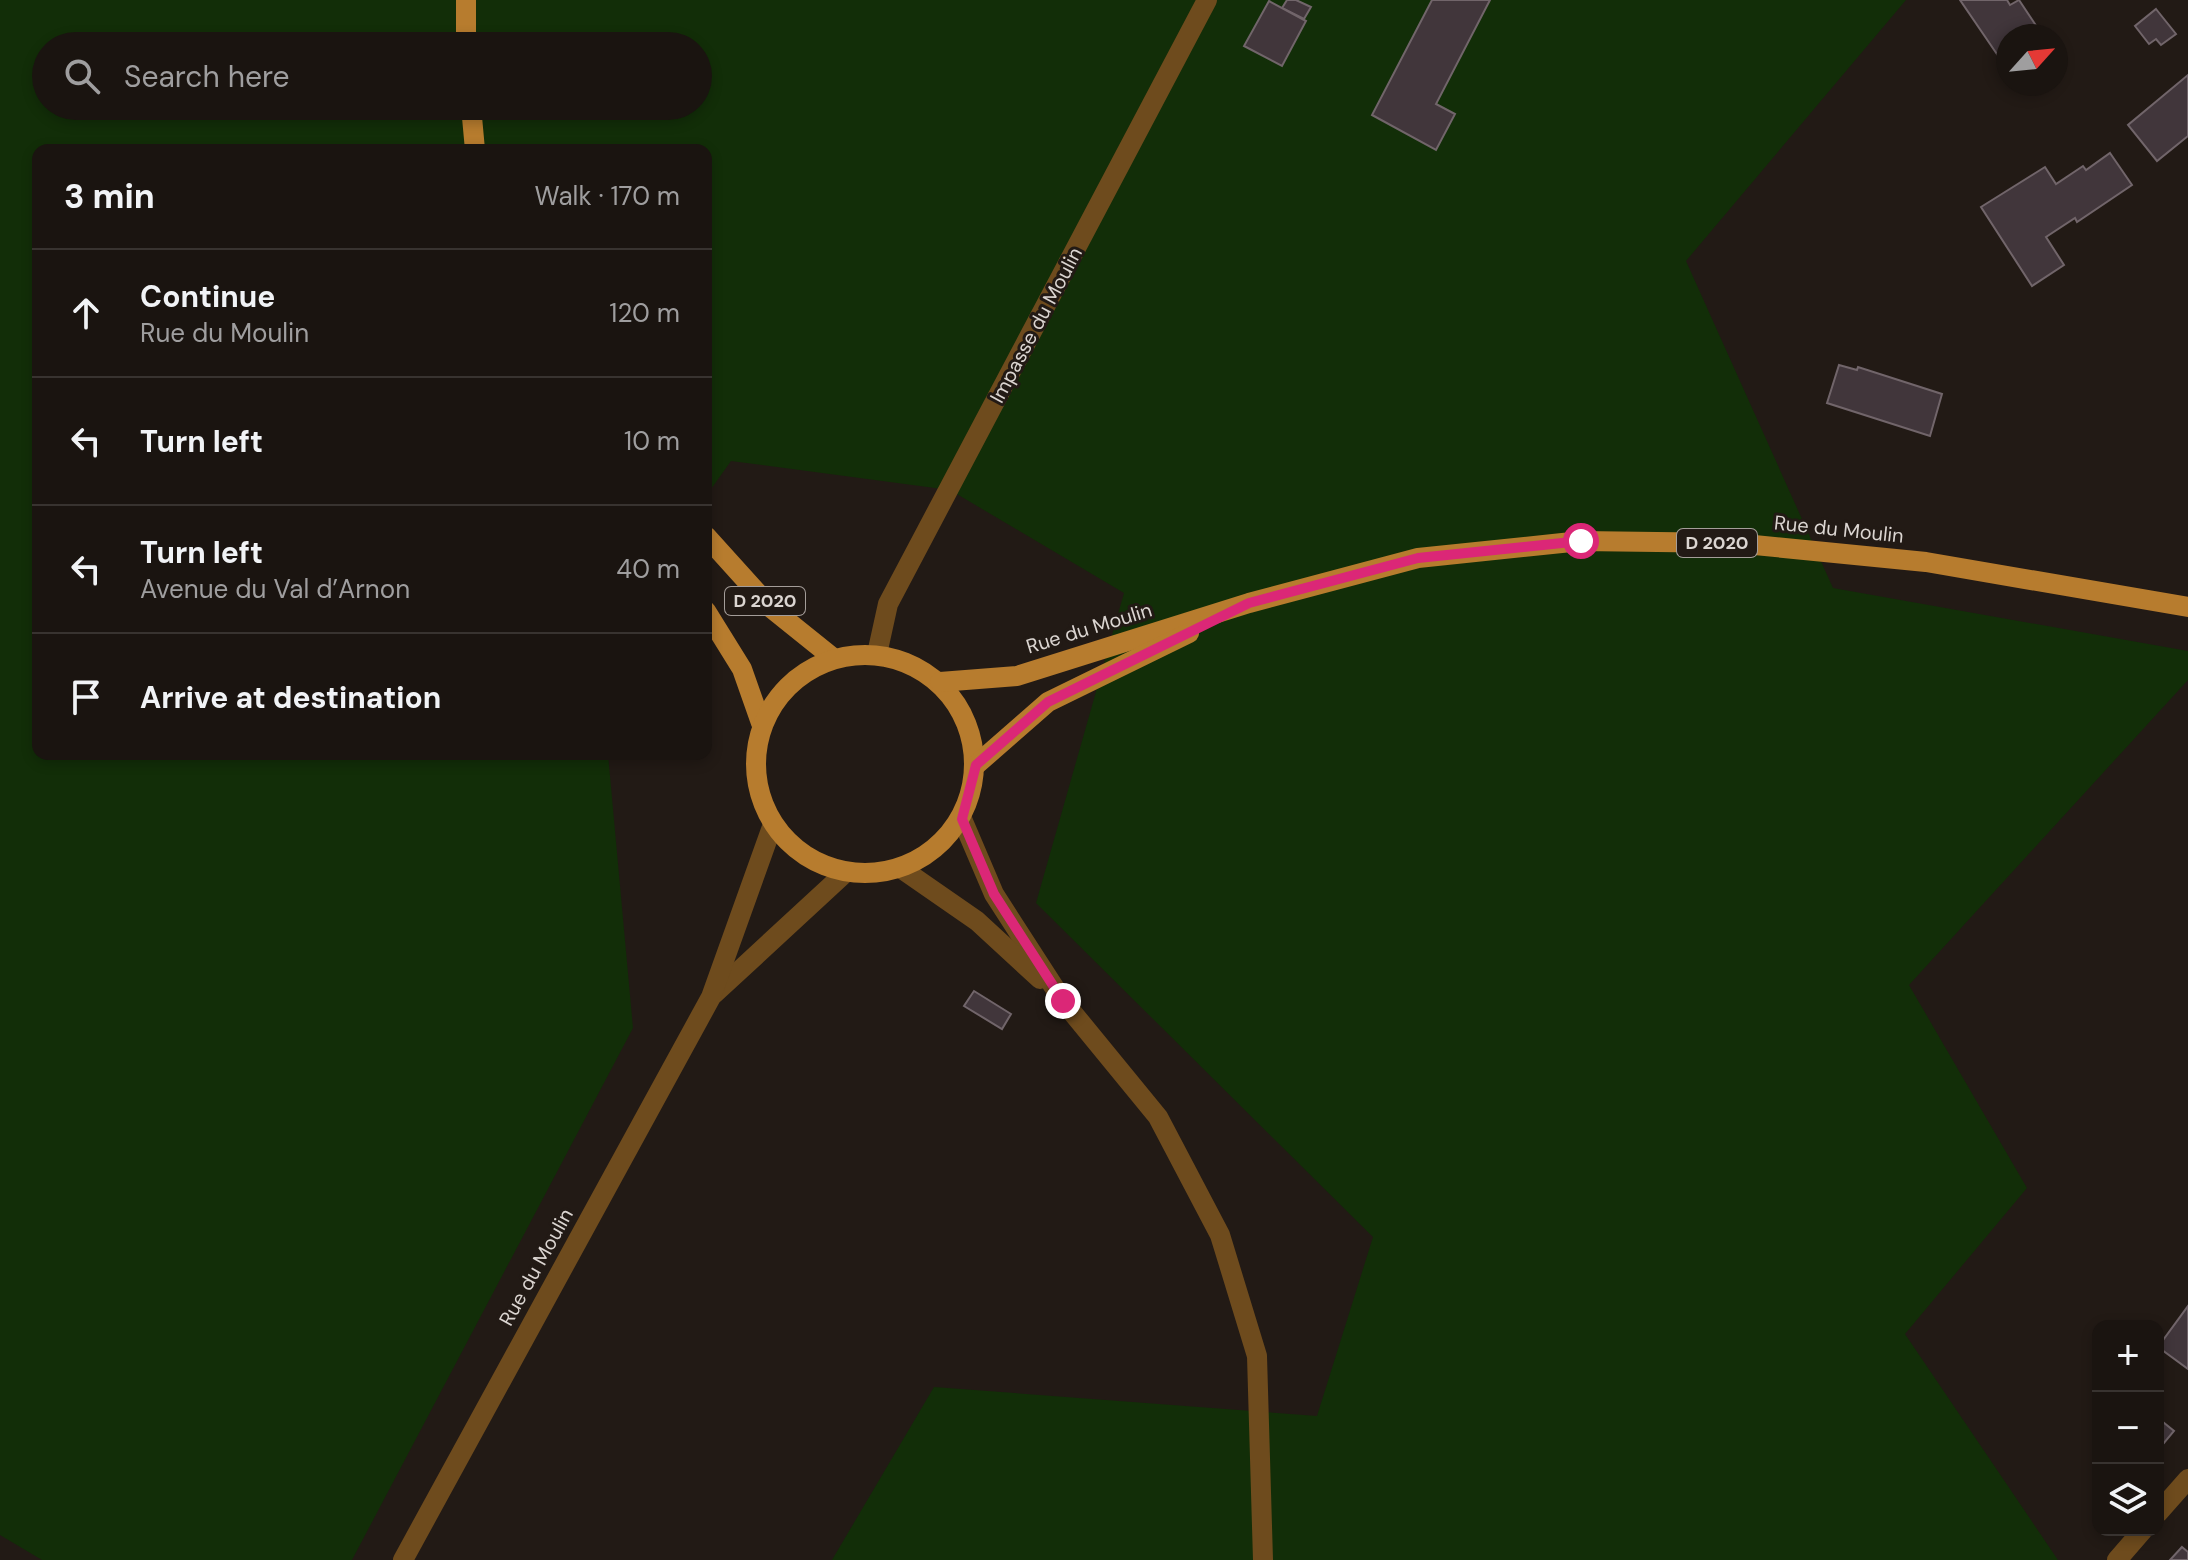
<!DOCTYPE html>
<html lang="en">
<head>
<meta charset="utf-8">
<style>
  :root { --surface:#1a1410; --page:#27211e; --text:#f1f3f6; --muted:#9f9e9f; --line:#383330 }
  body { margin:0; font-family:"DM Sans",sans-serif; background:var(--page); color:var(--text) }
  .controls { position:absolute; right:24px; bottom:24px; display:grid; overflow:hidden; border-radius:16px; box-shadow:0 4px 12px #0003 }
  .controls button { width:72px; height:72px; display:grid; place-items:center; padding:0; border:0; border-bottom:2px solid var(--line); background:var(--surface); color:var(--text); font:40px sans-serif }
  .compass { position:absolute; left:1996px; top:24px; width:72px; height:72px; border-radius:50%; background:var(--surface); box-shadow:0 4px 12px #0003; rotate:63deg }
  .stop { position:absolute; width:24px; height:24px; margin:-18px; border:6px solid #db2777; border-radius:50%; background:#fff }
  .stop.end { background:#db2777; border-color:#fff; box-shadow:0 2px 8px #0008 }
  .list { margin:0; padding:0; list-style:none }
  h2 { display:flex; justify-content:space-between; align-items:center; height:104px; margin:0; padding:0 32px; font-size:34px }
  h2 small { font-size:26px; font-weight:400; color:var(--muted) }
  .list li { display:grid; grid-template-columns:52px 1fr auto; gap:24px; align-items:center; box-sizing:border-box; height:128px; padding:0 32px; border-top:2px solid var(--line) }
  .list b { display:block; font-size:30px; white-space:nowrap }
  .list p { margin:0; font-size:26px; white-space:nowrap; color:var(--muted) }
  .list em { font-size:26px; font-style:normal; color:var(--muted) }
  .icon { flex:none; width:44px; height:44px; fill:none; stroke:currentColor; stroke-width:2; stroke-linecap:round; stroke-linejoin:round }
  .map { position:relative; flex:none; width:2188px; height:1560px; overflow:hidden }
  .search { position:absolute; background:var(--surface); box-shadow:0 4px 12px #0003; left:32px; top:32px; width:680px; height:88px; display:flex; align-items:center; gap:20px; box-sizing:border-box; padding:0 28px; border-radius:44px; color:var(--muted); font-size:30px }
  .panel { position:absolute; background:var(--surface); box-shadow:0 4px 12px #0003; left:32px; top:144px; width:680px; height:616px; border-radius:16px }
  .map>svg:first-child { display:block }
</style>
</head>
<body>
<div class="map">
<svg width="2188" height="1560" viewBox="0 0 2188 1560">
  <rect width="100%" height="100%" fill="#221a15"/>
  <path fill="#122e08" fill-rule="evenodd" d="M0 0H1906L1686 261 1833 588 2188 651V680L1909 985 2027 1188 1905 1334 2058 1560H832L934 1387 1317 1416 1373 1237 1036 903 1124 593 950 490 731 461 706 496V150H38V754H608L633 1028 352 1560H42L0 1535ZM46 46H698V106H46Z"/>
  <g fill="#41363b" stroke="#71656a" stroke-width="2">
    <polygon points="1287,0 1296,0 1311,7 1304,19 1282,8"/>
    <polygon points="1432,0 1490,0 1436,104 1455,114 1436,150 1372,115"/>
    <polygon points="1960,0 2007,0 2010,5 2019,0 2043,36 2008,36 2008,60 2003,63"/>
    <polygon points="1269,1 1306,21 1282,66 1244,46"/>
    <polygon points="2156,9 2176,34 2161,45 2156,39 2149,44 2135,26"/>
    <polygon points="2188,75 2188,136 2157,161 2128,125"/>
    <polygon points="2110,153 2132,185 2077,222 2075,218 2046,237 2064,265 2032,286 1981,207 2045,167 2056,184 2083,166 2086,170"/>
    <polygon points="1839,365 1857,370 1858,367 1942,394 1930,436 1827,403"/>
    <polygon points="974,991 1011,1014 1002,1029 964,1006"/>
    <polygon points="2188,1306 2188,1369 2158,1347"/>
    <polygon points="2158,1418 2174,1431 2164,1443 2158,1439"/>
    <polygon points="2182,1547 2188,1552 2188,1560 2170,1560"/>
  </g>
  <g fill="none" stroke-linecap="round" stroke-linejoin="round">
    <g stroke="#6e4b1d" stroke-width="20">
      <polyline points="877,654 888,604 1207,0"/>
      <polyline points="962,819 994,894 1063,1001 1158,1117 1220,1235 1257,1356 1263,1560"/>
      <polyline points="902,869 977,921 1040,979"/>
      <polyline points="714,994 845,873"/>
      <polyline points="2158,1513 2188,1479"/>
      <polyline points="403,1560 711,997 773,824"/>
      <polyline points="2117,1560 2143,1530"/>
    </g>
    <g stroke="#b77c2e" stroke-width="20">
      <polyline points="466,0 466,46"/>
      <polyline points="471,106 475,150"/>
      <polyline points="706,536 771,608 832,657"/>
      <polyline points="706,611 742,669 761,723"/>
      <circle cx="865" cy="764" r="109"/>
      <polyline points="940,682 1017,676 1249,603 1418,558 1581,541 1734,543 1926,562 2188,607"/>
      <polyline points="976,765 1048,702 1189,633"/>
    </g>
  </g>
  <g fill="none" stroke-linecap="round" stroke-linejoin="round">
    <polyline stroke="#db2777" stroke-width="10" points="1063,1001 994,894 962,819 976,765 1048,702 1249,603 1418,558 1581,541"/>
  </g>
  <g text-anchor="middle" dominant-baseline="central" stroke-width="6" stroke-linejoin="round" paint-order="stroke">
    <g fill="#221a15" stroke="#a49d99" stroke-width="2">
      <rect x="1677" y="529" width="80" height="28" rx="6"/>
      <rect x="725" y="587" width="80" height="28" rx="6"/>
    </g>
    <g font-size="18" font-weight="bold" fill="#dbd5d1">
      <text x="1717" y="543">D 2020</text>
      <text x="765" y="601">D 2020</text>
    </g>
    <g font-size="20" fill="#dbd5d1" stroke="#221a15">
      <text transform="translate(1036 325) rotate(-62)">Impasse du Moulin</text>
      <text transform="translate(1839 529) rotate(6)">Rue du Moulin</text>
      <text transform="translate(1089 628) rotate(-17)">Rue du Moulin</text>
      <text transform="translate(536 1267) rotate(-61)">Rue du Moulin</text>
    </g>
  </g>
</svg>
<div class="controls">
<button>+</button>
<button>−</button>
<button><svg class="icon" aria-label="layers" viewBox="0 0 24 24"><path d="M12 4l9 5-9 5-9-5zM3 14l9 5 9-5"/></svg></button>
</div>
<svg class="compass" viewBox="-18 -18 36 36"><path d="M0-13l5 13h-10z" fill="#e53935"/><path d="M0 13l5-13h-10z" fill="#9f9e9f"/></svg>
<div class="stop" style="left:1581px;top:541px"></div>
<div class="stop end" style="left:1063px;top:1001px"></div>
<div class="search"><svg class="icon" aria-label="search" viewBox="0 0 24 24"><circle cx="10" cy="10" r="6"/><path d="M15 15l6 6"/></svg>Search here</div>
<section class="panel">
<h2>3 min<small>Walk · 170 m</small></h2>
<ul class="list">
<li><svg class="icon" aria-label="ahead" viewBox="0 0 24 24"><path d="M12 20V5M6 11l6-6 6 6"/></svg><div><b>Continue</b><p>Rue du Moulin</p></div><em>120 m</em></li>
<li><svg class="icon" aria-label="left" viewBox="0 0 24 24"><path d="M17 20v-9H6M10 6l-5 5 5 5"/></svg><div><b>Turn left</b></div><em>10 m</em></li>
<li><svg class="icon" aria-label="left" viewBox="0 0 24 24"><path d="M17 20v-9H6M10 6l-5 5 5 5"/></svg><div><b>Turn left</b><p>Avenue du Val d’Arnon</p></div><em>40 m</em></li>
<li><svg class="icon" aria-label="arrive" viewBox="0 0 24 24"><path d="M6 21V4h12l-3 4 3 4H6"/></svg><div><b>Arrive at destination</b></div></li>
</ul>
</section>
</div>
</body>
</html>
